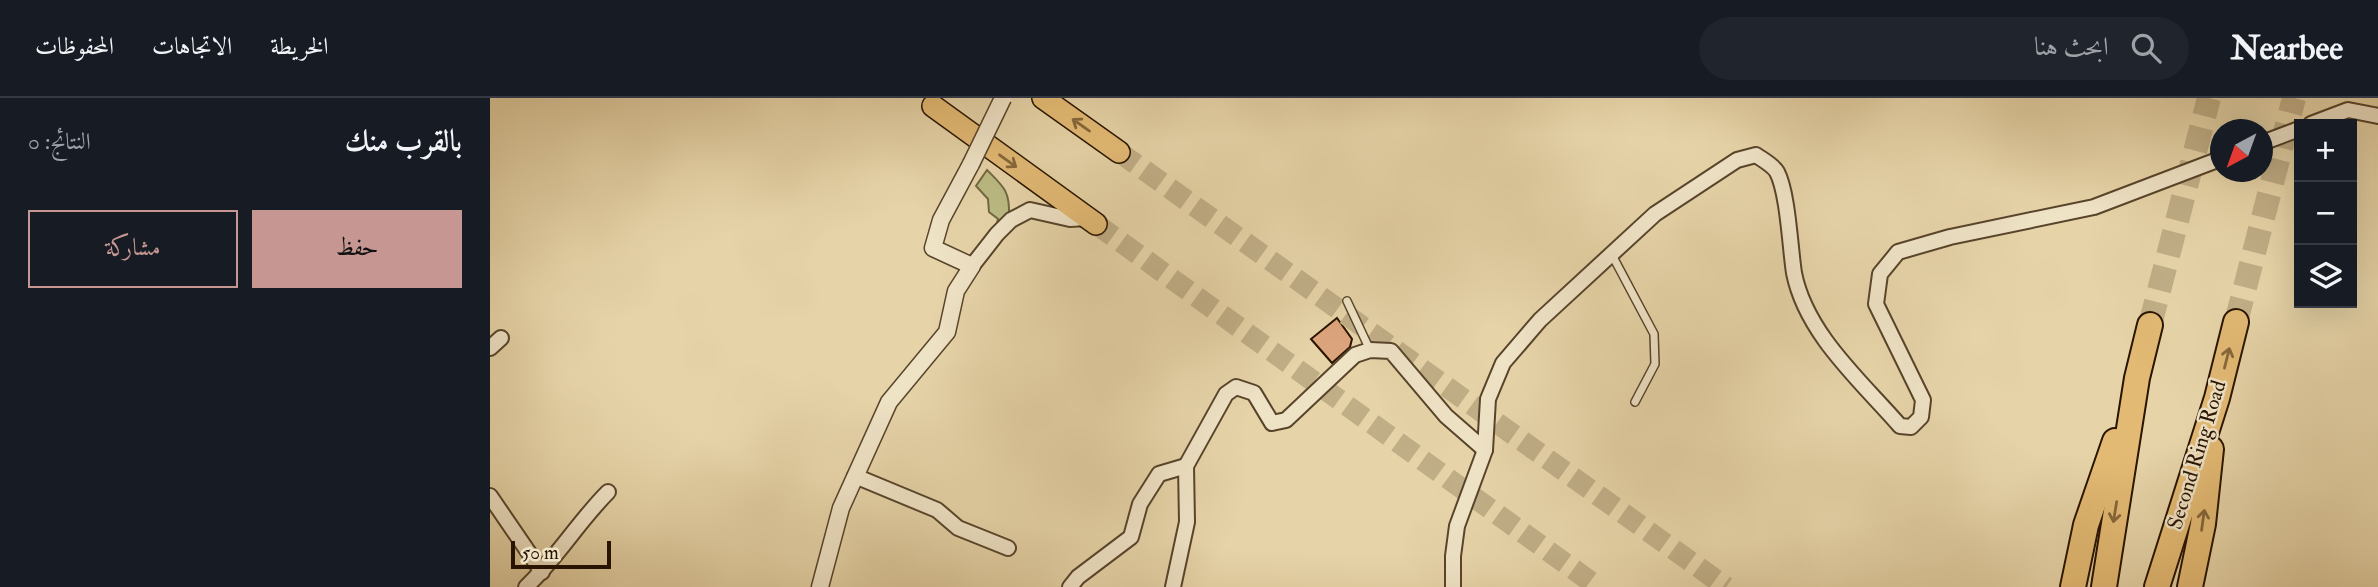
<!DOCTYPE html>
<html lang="ar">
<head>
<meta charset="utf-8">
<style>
  :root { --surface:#171b24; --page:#20242c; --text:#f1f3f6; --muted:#9ea1a6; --line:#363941; --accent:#c59692 }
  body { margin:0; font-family:"IM FELL Double Pica",Amiri,serif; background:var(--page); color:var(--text); direction:rtl }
  .controls { position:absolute; right:21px; top:21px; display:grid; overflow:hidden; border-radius:0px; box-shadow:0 7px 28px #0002 }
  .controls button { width:63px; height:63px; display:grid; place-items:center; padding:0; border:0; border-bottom:2px solid var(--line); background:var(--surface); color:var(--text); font:35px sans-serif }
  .compass { position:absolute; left:1720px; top:21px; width:63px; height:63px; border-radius:50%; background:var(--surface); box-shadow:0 7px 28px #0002; rotate:221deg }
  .scale { position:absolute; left:21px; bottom:18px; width:100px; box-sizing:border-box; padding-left:7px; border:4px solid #291401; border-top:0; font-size:19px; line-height:24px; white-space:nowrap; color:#291401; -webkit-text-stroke:5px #efe3c6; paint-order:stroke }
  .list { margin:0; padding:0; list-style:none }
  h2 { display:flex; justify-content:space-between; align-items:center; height:91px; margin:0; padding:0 28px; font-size:30px }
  h2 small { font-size:23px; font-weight:400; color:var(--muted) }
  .actions { display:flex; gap:14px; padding:21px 28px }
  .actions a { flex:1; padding:16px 0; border:2px solid var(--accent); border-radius:0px; text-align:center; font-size:24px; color:var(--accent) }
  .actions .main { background:var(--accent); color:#111 }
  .icon { flex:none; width:38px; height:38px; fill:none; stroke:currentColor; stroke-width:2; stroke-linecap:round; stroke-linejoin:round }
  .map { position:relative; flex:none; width:1888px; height:489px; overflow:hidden; direction:ltr }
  header { display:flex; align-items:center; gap:42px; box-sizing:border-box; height:98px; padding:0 35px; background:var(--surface); border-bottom:2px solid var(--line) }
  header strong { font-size:33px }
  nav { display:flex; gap:38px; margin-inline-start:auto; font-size:24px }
  .search { width:490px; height:63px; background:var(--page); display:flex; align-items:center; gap:18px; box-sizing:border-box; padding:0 24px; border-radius:38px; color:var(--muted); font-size:26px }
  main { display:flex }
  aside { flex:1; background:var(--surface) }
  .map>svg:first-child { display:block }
</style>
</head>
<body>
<header>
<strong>Nearbee</strong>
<div class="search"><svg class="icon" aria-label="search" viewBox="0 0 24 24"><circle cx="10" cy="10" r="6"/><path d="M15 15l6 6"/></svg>ابحث هنا</div>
<nav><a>الخريطة</a><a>الاتجاهات</a><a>المحفوظات</a></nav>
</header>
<main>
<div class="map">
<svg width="1888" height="489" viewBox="0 0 1888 489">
  <rect width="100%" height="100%" fill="#e6d4a8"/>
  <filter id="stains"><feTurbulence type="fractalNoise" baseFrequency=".00286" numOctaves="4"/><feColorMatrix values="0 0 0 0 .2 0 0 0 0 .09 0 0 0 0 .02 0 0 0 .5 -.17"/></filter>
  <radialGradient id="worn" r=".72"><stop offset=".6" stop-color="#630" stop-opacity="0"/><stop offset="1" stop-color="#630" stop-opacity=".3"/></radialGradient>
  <path fill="#bbbb83" stroke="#726842" stroke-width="2" d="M497 72C514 89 520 93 519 118L507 125 508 121 499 114 498 101 486 88Z"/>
  <polygon fill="#dca47c" stroke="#291401" stroke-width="2" points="847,220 862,241 860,249 842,265 821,241"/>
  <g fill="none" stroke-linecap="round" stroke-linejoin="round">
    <g stroke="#c0ae87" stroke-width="21" stroke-dasharray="21 10" stroke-linecap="butt">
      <polyline points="629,54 1236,489"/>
      <polyline points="606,126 1108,489"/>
    </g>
    <g stroke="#c0ae87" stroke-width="24" stroke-dasharray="24 12" stroke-linecap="butt">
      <polyline points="1746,224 1804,0"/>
      <polyline points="1660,227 1719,0"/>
    </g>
    <defs>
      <g id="service">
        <polyline points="1121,155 1164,236 1165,266 1145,304"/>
        <polyline points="857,203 880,252"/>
      </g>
      <g id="minor">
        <polyline points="1821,26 1858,12 1888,18"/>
        <polyline points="1772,45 1809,31"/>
        <polyline points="482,168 507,136 521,122 540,112 580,121 597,120"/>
        <polyline points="0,250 11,240"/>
        <polyline points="365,378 447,412 468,430 518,450"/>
        <polyline points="0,398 52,474"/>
        <path d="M36 489C67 460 88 424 118 394"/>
        <polyline points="580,489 588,479 641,439 650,406 669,376 696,368"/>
        <polyline points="683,489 697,424 696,368 736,296 746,289 764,295 782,325 796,322 865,257 880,252 901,253 956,318 995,352"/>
        <path d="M963 489V458L967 428 995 352 998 301 1013 265 1050 222 1165 116 1247 62 1266 57C1273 62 1283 67 1287 74 1298 95 1300 149 1304 175 1316 236 1371 283 1410 328L1421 329 1431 319 1433 302 1386 206 1390 176 1408 154 1460 139 1604 109 1730 61"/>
      </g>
      <polyline id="tertiary" points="330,489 351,410 399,304 457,234 466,193 482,168 443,150 451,122 481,66"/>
      <g id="primary">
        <polyline points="553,0 629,54"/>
        <polyline points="443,8 606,126"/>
      </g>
      <g id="motorway">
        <polyline points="1583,489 1596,427 1625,343"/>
        <polyline points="1614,489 1647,280 1660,227"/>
        <polyline points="1667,489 1727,300 1746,224"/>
        <polyline points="1700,489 1713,426 1721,351"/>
      </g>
    </defs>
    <use href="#service" stroke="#58442b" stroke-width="10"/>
    <use href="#minor" stroke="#58442b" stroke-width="18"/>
    <use href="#tertiary" stroke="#58442b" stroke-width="19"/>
    <use href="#primary" stroke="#291401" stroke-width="24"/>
    <use href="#motorway" stroke="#291401" stroke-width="28"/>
    <use href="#service" stroke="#efe3c6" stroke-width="7"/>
    <use href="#minor" stroke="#efe3c6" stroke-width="14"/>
    <use href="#tertiary" stroke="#efe3c6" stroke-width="16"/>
    <use href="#primary" stroke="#e3ba74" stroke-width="21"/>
    <use href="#motorway" stroke="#e3ba74" stroke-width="24"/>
    <defs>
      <polyline id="tertiary-bridge" points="481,66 513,0"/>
    </defs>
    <use href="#tertiary-bridge" stroke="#58442b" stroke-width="19" stroke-linecap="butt"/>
    <use href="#tertiary-bridge" stroke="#efe3c6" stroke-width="16"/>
  </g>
  <defs><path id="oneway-shaft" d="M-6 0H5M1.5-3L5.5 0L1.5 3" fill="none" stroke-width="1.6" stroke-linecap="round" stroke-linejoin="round" transform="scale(1.75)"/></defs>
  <g stroke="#86673a">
    <use href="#oneway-shaft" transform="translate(591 27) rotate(-145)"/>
    <use href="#oneway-shaft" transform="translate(518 63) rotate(36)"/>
    <use href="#oneway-shaft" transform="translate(1737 260) rotate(-76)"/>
    <use href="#oneway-shaft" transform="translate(1625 414) rotate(99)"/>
    <use href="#oneway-shaft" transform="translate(1713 422) rotate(-82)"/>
  </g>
  <g text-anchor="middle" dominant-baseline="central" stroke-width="5" stroke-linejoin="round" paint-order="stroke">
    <g font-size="21" fill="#291401" stroke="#efe3c6">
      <text transform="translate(1707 357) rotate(-73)">Second Ring Road</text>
    </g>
  </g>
  <rect width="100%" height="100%" filter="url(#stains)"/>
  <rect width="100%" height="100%" fill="url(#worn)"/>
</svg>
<div class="controls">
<button>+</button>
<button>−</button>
<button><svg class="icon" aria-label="layers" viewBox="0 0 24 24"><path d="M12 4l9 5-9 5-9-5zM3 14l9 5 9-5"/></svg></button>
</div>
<svg class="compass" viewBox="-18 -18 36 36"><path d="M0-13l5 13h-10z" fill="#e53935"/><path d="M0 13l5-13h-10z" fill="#9ea1a6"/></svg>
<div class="scale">50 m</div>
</div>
<aside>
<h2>بالقرب منك<small>النتائج: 0</small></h2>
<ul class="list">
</ul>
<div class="actions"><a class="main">حفظ</a><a>مشاركة</a></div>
</aside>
</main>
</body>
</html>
